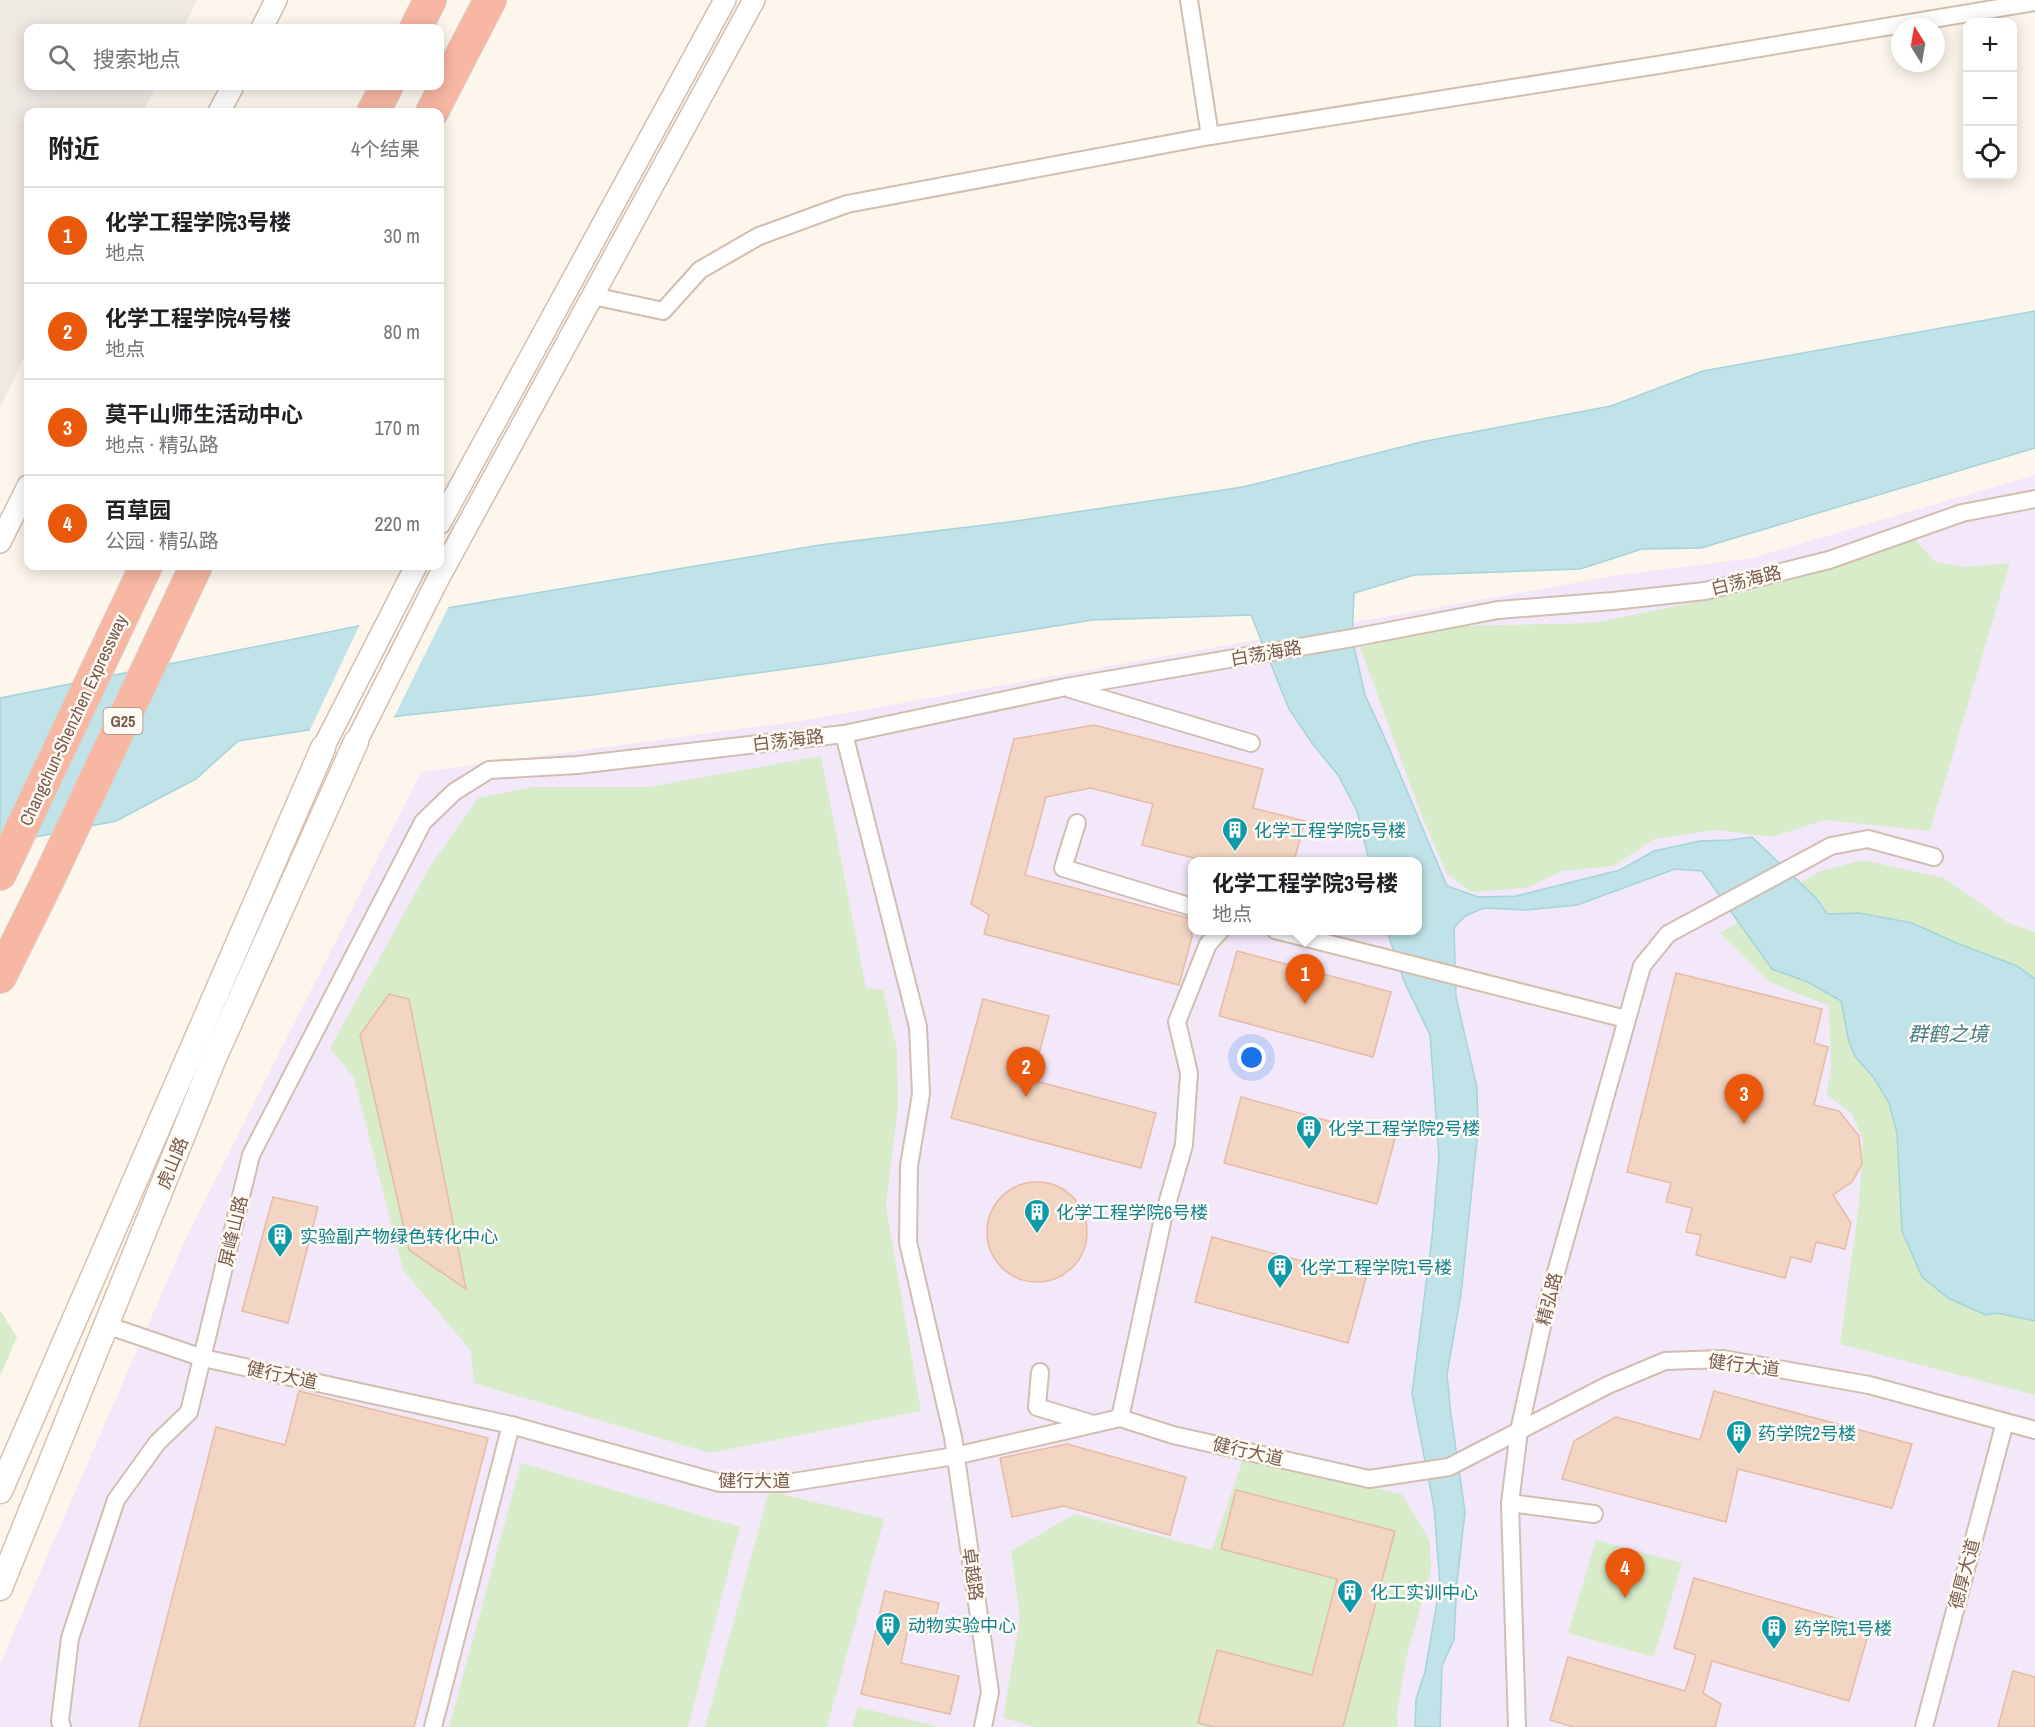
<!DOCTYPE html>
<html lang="zh">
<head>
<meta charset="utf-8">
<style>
  :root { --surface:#fff; --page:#f2f2f2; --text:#202124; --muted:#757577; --line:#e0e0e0; --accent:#ea580c }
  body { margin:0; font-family:"Archivo Narrow","Noto Sans SC",sans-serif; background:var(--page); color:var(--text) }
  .controls { position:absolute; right:18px; top:18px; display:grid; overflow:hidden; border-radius:12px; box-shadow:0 3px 15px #0003 }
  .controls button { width:54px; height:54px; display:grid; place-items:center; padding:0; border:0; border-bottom:2px solid var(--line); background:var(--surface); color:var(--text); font:30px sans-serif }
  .compass { position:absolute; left:1891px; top:18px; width:54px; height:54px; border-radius:50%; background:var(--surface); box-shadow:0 3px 15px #0003; rotate:349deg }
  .you { position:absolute; left:1252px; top:1058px; width:21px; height:21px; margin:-15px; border:4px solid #fff; border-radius:50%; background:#1a73e8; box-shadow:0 0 0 9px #1a73e833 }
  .badge { display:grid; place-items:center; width:39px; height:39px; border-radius:50%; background:var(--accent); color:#fff; font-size:20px; font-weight:700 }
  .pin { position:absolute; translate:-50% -50px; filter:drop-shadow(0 2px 3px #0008) }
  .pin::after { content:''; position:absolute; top:32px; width:21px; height:18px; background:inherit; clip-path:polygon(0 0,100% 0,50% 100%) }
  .popup { position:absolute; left:1188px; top:857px; width:234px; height:78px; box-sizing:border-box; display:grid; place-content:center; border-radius:12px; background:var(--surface); filter:drop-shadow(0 2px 4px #0005); font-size:20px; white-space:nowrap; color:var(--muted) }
  .popup b { font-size:22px; color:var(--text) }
  .popup::after { content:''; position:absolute; left:50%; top:100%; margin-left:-12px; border:12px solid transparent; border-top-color:var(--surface) }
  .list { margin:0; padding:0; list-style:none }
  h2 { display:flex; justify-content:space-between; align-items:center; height:78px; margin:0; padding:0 24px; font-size:26px }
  h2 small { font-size:20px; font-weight:400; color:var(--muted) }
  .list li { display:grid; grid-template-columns:39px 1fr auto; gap:18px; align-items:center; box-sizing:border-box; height:96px; padding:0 24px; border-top:2px solid var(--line) }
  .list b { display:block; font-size:22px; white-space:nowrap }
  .list p { margin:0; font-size:20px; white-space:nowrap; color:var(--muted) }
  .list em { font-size:20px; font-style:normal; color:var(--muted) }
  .icon { flex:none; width:33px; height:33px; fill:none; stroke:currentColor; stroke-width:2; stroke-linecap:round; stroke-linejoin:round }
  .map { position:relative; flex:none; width:2035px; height:1727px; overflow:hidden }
  .search { position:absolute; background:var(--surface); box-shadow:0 3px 15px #0003; left:24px; top:24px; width:420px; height:66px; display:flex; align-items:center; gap:15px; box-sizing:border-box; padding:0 21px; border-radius:12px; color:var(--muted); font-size:22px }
  .panel { position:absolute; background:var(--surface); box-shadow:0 3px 15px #0003; left:24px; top:108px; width:420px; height:462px; border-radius:12px }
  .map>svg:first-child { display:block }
</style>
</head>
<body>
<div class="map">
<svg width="2035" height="1727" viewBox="0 0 2035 1727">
  <rect width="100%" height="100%" fill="#fdf6ec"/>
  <polygon fill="#efe9e4" points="0,0 197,0 183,28 28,28 28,86 156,86 143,112 28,112 28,349 0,408"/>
  <path fill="#f3e8fa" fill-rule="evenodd" d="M2035 475V1727H0V1664L186 1238 421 772 807 720 1619 575 1752 558ZM1192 862H1418V930H1192Z"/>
  <g fill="#d8ecc9">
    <polygon points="1913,537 1934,561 1964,567 2010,563 1930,831 1825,820 1772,837 1716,830 1654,839 1614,866 1563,871 1526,888 1471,892 1447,874 1419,809 1360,647 1451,626 1593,623 1751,591"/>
    <polygon points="821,756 866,988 883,990 897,1049 898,1106 886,1206 921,1411 710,1453 474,1383 471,1351 403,1270 354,1078 330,1048 429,868 478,798 532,787 648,787"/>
    <polygon points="1863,860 1944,878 2010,924 2035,932 2035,1395 1840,1344 1859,1204 1863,1140 1852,1114 1826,1094 1831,1071 1829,1006 1769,982 1720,933 1820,871"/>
    <polygon points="0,1310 17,1337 0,1376"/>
    <polygon points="1243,1459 1402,1494 1430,1541 1431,1570 1406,1659 1397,1714 1398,1727 1035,1727 1003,1718 1020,1618 1011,1551 1075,1514 1212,1550"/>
    <polygon points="521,1463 740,1527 688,1727 449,1727"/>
    <polygon points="769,1491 884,1519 827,1727 705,1727"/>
    <polygon points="1596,1540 1682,1563 1654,1657 1568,1633"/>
    <polygon points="858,1707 939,1727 852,1727"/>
  </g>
  <polygon fill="#bfe3e8" stroke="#a5d3da" stroke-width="1.5" points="2035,311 2035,448 1701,548 1642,549 1580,569 1414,575 1354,593 1352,638 1365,695 1383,734 1447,886 1478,897 1516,896 1620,870 1654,851 1700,841 1729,840 1752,837 1817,899 1827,914 1859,913 1912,923 1959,944 2017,966 2035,979 2035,1321 1997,1313 1986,1315 1948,1298 1922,1277 1902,1231 1897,1133 1889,1103 1874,1078 1855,1056 1849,1042 1841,1001 1808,982 1772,969 1702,871 1675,869 1577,905 1526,910 1484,908 1465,916 1454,928 1456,997 1477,1087 1478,1130 1461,1294 1447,1374 1451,1415 1465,1512 1457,1582 1454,1639 1442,1666 1440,1727 1415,1727 1416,1699 1425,1672 1440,1585 1434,1507 1412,1394 1432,1237 1439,1157 1430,1035 1404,981 1387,931 1418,930 1418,862 1369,861 1357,811 1338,775 1312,743 1289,709 1251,615 1092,620 823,664 592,695 399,716 238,741 196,779 116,821 0,844 0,698 453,607 820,545 1009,522 1243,487 1421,442 1611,406 1703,371"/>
  <polygon fill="#fdf6ec" points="450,604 392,721 308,734 361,622"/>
  <g fill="#f3d5c3" stroke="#e6bba3" stroke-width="1.5">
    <polygon points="1094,725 1263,769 1253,808 1305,821 1294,861 1206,861 1142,845 1153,804 1091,788 1046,797 1025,875 1192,919 1192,937 1179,985 984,934 989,915 971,904 1014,739"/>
    <polygon points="1237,951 1391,992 1373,1057 1219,1016"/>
    <polygon points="1676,973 1822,1009 1814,1043 1828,1047 1814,1105 1839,1111 1859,1136 1862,1164 1852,1182 1833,1195 1851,1223 1845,1249 1816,1242 1811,1262 1791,1257 1785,1278 1696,1255 1701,1235 1686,1232 1692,1208 1666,1202 1671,1183 1627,1172"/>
    <polygon points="389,994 409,999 466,1289 409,1250 360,1035"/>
    <polygon points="983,999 1049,1016 1032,1080 1156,1113 1141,1168 951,1118"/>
    <polygon points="1241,1097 1395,1139 1377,1204 1224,1163"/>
    <circle cx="1037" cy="1232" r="50"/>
    <polygon points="273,1197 318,1207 288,1323 242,1311"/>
    <polygon points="1212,1237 1366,1278 1348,1343 1195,1302"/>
    <polygon points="299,1391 488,1438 414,1727 139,1727 216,1427 285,1445"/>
    <polygon points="1714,1391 1912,1444 1892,1508 1738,1469 1726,1522 1562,1479 1574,1441 1616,1417 1700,1440"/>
    <polygon points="1067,1444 1186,1477 1170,1535 1064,1506 1012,1517 1000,1458"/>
    <polygon points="1236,1490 1395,1531 1343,1727 1214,1727 1198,1723 1217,1650 1312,1675 1337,1579 1221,1549"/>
    <polygon points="1694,1578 1870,1628 1849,1701 1712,1661 1703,1693 1721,1704 1715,1727 1573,1727 1550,1720 1568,1657 1685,1691 1696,1655 1674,1648"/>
    <polygon points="885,1591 939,1603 931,1634 908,1629 901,1663 959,1676 950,1714 861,1694"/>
    <polygon points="2013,1671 2035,1677 2035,1727 1998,1727"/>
  </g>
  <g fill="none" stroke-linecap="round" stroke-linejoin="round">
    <defs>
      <g id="minor">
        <polyline points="1189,0 1210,136"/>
        <polyline points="593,296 663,311 700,270 759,236 847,204 1210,136 1658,65 2035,2"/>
        <polyline points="1070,689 1251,743"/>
        <polyline points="844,734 918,1027 921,1094 909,1166 908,1242 953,1437 990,1692 983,1727"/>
        <polyline points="1077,823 1063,868 1192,907"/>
        <polyline points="1275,930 1626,1019"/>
        <polyline points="106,1325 203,1358 511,1425 720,1483 787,1483 955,1456 1120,1418 1173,1435 1369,1479 1449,1467 1608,1385 1665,1361 1723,1359 1869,1385 2035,1430"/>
        <polyline points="1040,1372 1037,1407 1090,1423"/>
        <polyline points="1120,1418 1163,1218 1184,1145 1189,1073 1177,1022 1208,944 1221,930"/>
        <polyline points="1510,1503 1594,1514"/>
        <polyline points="62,1727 60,1721 70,1638 116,1500 157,1443 189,1412 251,1155 423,822 454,792 489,770 577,765 844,734 1066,687 1352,638 1498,610 1613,601 1705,591 1829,560 1962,513 2035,499"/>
        <polyline points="433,1727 511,1425"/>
        <polyline points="1517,1727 1510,1503 1519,1431 1546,1308 1642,966 1668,934 1831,846 1868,839 1934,857"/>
        <polyline points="1924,1727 2005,1422"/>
      </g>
      <g id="tertiary">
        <polyline points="262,28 276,0"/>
        <polyline points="219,112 233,86"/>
        <polyline points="440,523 725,0"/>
        <polyline points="0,542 28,486"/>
        <polyline points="356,742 437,581 754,0"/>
        <polyline points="323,748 416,566"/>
      </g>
      <g id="secondary">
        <polyline points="0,1491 323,748"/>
        <polyline points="0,1588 214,1058 356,742"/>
      </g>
      <g id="motorway">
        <polyline points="416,28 430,0"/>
        <polyline points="373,112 387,86"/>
        <polyline points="432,112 490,0"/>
        <polyline points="0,874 146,566"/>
        <polyline points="0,977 50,876 196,566"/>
      </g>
    </defs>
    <use href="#minor" stroke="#d1beb0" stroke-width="20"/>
    <use href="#tertiary" stroke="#d1beb0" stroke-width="24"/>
    <use href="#secondary" stroke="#d6c0b0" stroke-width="27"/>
    <use href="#motorway" stroke="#dad1cd" stroke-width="34"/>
    <use href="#minor" stroke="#fff" stroke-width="16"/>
    <use href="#tertiary" stroke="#fff" stroke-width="21"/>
    <use href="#secondary" stroke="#fff" stroke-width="24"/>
    <use href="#motorway" stroke="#f7b7a3" stroke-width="32"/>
  </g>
  <defs>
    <symbol id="building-pin" viewBox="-11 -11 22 30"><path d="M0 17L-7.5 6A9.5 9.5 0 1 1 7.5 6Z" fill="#0f9aa8" stroke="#fffaf3"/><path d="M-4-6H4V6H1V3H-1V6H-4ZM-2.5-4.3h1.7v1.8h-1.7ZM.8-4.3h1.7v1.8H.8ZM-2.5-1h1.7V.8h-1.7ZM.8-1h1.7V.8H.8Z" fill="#fff"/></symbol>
  </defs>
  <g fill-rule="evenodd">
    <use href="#building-pin" x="1220" y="815" width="30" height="40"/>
    <use href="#building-pin" x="1294" y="1113" width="30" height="40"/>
    <use href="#building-pin" x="1022" y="1197" width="30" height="40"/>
    <use href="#building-pin" x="265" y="1221" width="30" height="40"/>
    <use href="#building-pin" x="1265" y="1252" width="30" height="40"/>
    <use href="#building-pin" x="1724" y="1418" width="30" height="40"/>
    <use href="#building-pin" x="1335" y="1577" width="30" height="40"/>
    <use href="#building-pin" x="873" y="1610" width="30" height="40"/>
    <use href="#building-pin" x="1759" y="1613" width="30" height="40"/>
  </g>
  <g text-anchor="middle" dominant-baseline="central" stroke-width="5" stroke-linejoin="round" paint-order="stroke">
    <rect fill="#fffaf3" stroke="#a28b7f" stroke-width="1.5" x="103.5" y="708" width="39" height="26" rx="4.5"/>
    <g font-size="16" font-weight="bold" fill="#7a5c4d">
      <text x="123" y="721">G25</text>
    </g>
    <g font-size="18" fill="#7a5c4d" stroke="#fffaf3">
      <text transform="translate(1746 580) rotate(-14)">白荡海路</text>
      <text transform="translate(1266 653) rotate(-10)">白荡海路</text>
      <text transform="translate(73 720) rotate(-65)">Changchun-Shenzhen Expressway</text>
      <text transform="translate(788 740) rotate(-7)">白荡海路</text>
      <text transform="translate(172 1163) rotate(-68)">虎山路</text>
      <text transform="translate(233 1231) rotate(-77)">屏峰山路</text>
      <text transform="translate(1549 1299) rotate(-76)">精弘路</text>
      <text transform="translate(1744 1365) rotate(7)">健行大道</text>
      <text transform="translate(282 1375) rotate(12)">健行大道</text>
      <text transform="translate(1248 1451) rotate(13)">健行大道</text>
      <text x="754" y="1480">健行大道</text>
      <text transform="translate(973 1574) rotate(82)">卓越路</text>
      <text transform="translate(1964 1574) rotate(-75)">德厚大道</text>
    </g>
    <g font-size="18" fill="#0d838f" stroke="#fffaf3" text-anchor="start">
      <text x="1254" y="830">化学工程学院5号楼</text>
      <text x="1328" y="1128">化学工程学院2号楼</text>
      <text x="1056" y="1212">化学工程学院6号楼</text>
      <text x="300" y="1236">实验副产物绿色转化中心</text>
      <text x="1300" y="1267">化学工程学院1号楼</text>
      <text x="1758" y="1433">药学院2号楼</text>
      <text x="1370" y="1592">化工实训中心</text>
      <text x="908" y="1625">动物实验中心</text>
      <text x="1794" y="1628">药学院1号楼</text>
    </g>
    <g font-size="20" font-style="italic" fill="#437c86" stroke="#fffaf3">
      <text x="1948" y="1033">群鹤之境</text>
    </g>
  </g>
</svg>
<div class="controls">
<button>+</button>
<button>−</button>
<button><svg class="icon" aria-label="locate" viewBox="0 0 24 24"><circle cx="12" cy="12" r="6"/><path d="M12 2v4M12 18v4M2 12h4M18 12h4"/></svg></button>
</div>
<svg class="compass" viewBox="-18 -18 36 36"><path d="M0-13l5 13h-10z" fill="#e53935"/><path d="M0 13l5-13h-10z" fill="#757577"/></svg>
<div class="you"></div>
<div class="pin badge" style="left:1305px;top:1004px">1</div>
<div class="popup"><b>化学工程学院3号楼</b>地点</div>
<div class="pin badge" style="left:1026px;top:1097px">2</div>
<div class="pin badge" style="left:1744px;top:1124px">3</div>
<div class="pin badge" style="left:1625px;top:1598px">4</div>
<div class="search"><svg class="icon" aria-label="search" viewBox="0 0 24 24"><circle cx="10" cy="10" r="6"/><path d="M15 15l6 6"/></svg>搜索地点</div>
<section class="panel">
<h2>附近<small>4个结果</small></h2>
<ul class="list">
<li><span class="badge">1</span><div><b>化学工程学院3号楼</b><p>地点</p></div><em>30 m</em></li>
<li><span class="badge">2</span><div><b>化学工程学院4号楼</b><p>地点</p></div><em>80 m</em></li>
<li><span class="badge">3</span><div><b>莫干山师生活动中心</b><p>地点 · 精弘路</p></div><em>170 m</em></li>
<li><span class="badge">4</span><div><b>百草园</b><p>公园 · 精弘路</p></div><em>220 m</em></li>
</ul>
</section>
</div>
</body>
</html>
